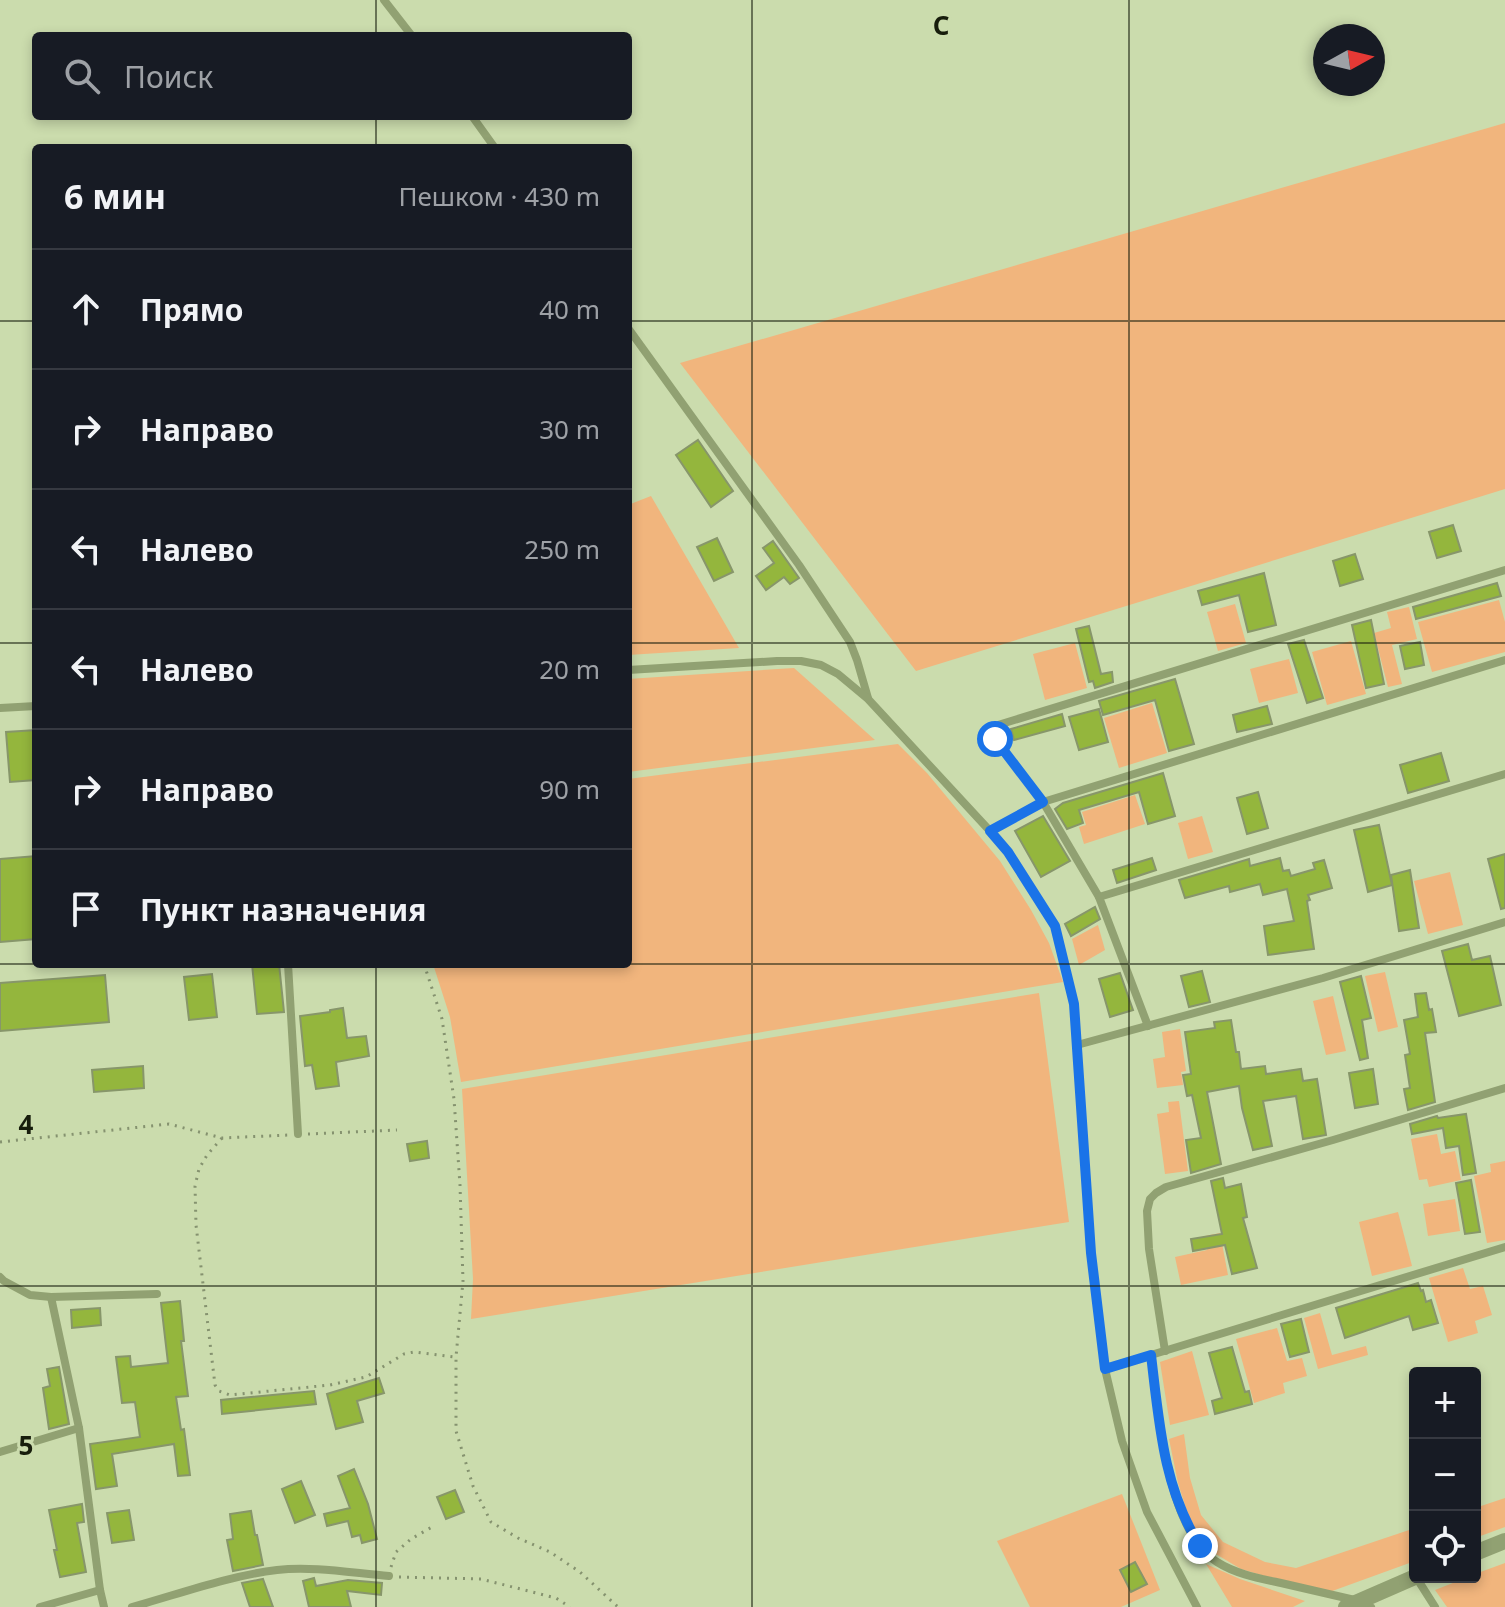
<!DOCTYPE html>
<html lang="ru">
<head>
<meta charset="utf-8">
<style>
  :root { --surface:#171b24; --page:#242831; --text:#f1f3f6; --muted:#9ea1a6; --line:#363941 }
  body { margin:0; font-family:"Noto Sans",sans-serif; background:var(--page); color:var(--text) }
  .controls { position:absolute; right:24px; bottom:24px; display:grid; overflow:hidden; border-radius:8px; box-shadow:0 4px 12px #0003 }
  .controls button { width:72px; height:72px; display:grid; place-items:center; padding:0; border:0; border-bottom:2px solid var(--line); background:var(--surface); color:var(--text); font:40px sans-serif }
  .compass { position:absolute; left:1313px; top:24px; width:72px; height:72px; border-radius:50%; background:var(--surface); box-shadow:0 4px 12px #0003; rotate:82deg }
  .stop { position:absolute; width:24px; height:24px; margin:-18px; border:6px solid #1a73e8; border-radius:50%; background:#fff }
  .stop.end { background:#1a73e8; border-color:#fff; box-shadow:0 2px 8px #0008 }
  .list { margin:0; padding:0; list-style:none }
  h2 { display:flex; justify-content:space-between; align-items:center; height:104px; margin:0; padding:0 32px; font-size:34px }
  h2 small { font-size:26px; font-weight:400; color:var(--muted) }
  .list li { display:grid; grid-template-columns:52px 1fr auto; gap:24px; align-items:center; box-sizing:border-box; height:120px; padding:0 32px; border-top:2px solid var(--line) }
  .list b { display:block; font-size:30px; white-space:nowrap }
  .list em { font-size:26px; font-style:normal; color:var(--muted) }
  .icon { flex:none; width:44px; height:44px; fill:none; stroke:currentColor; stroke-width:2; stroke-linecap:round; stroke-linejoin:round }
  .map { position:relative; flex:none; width:1505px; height:1607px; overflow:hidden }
  .search { position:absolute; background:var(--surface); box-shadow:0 4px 12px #0003; left:32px; top:32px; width:600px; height:88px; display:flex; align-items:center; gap:20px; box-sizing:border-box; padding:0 28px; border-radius:8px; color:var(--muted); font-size:30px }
  .panel { position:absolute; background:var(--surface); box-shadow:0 4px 12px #0003; left:32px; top:144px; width:600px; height:824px; border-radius:8px }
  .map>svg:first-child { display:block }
</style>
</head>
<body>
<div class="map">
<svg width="1505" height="1607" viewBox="0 0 1505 1607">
  <rect width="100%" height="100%" fill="#cbdcad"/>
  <g fill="#f1b57d">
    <polygon points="1505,123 1505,489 916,671 680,363"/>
    <polygon points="651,496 739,648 628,655 628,505"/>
    <polygon points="1499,600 1505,622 1505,652 1432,672 1418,622"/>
    <polygon points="1235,604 1246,643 1218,651 1207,612"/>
    <polygon points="1409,607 1417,639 1392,645 1402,684 1388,687 1374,633 1391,628 1387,612"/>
    <polygon points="1351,641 1366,694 1327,705 1312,652"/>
    <polygon points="1075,643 1087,688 1045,700 1033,654"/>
    <polygon points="1289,659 1298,693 1259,703 1250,669"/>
    <polygon points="794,668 875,740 628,772 628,679"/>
    <polygon points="1152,703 1167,753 1119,768 1104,718"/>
    <polygon points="898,744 927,773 1000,861 1031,910 1049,943 1063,982 461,1082 450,1017 433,964 628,964 628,779"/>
    <polygon points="1135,795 1145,824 1084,844 1079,827 1086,825 1082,812"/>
    <polygon points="1202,816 1213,852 1188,859 1178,823"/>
    <polygon points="1450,872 1463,925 1428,934 1414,881"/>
    <polygon points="1098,925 1105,950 1079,965 1072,939"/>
    <polygon points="1385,972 1398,1027 1378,1032 1365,976"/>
    <polygon points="1039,993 1069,1222 471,1319 473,1279 462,1089"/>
    <polygon points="1333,996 1346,1051 1326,1055 1313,1001"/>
    <polygon points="1180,1029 1186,1071 1181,1072 1183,1085 1157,1088 1153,1059 1165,1057 1162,1032"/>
    <polygon points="1179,1101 1188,1171 1165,1174 1157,1114 1169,1112 1168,1102"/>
    <polygon points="1437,1134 1441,1154 1455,1151 1461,1180 1429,1187 1427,1179 1419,1180 1411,1139"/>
    <polygon points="1505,1161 1505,1240 1487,1243 1474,1176 1491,1172 1490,1164"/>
    <polygon points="1455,1199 1460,1231 1428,1236 1423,1204"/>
    <polygon points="1398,1212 1412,1266 1372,1276 1359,1222"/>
    <polygon points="1220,1233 1228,1275 1181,1285 1175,1257 1207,1250 1205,1236"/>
    <polygon points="1463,1268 1470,1289 1483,1286 1492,1315 1475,1321 1478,1333 1448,1342 1429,1278"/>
    <polygon points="1320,1313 1332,1355 1366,1346 1368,1355 1318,1369 1304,1318"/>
    <polygon points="1277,1328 1287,1361 1302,1358 1307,1376 1283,1383 1285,1393 1254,1403 1236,1339"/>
    <polygon points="1192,1351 1209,1415 1170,1425 1160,1362"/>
    <polygon points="1184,1434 1190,1478 1201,1515 1223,1542 1265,1562 1296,1568 1415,1528 1415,1561 1324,1594 1241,1569 1209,1550 1190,1521 1178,1483 1169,1439"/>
    <polygon points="1122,1494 1160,1590 1121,1607 1030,1607 997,1541"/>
    <polygon points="1505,1498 1505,1527 1475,1538 1475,1508"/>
    <polygon points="1505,1563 1505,1607 1447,1607 1435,1590 1468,1577 1475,1577 1475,1574"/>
    <polygon points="1206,1564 1240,1579 1305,1601 1293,1607 1232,1607"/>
  </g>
  <g fill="#94b63d" stroke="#87966a" stroke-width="2">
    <polygon points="698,440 733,491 711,507 676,455"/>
    <polygon points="1453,525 1461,551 1437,558 1429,532"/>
    <polygon points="717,538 733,572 714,581 697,547"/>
    <polygon points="773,541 799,578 790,584 784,577 766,590 756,576 774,563 763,548"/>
    <polygon points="1355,554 1363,579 1340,586 1333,561"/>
    <polygon points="1264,573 1276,625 1248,632 1239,595 1202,605 1198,591"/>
    <polygon points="1497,583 1501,596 1416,619 1413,607"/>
    <polygon points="1371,620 1384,684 1366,688 1352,625"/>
    <polygon points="1089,626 1101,674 1112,672 1113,682 1095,688 1093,681 1089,682 1076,629"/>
    <polygon points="1304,640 1323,698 1307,703 1288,644"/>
    <polygon points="1420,642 1424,665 1405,669 1400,646"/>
    <polygon points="1175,679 1194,744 1169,751 1155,700 1103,715 1099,701"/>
    <polygon points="1267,706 1272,724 1237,732 1233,715"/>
    <polygon points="1099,709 1108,742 1079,750 1069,717"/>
    <polygon points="1062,714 1065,726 1014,740 1011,729"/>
    <polygon points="36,730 36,780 10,782 6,732"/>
    <polygon points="1441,753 1449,781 1408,793 1400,765"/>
    <polygon points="1163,773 1175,816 1148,824 1139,792 1079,810 1083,823 1067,829 1055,809 1063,803"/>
    <polygon points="1258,792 1268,828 1247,834 1237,798"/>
    <polygon points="1043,816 1070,861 1041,877 1015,831"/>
    <polygon points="1379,825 1392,885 1368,892 1354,830"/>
    <polygon points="1505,854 1505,908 1501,909 1488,859"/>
    <polygon points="36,856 36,939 0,942 0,859"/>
    <polygon points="1152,858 1156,870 1117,883 1113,870"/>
    <polygon points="1280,858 1283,871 1289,870 1291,876 1315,869 1313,863 1324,860 1332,888 1308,895 1310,900 1307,901 1314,949 1268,955 1264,926 1294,921 1287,889 1263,895 1260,884 1230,892 1229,886 1185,898 1179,880 1249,859 1250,866"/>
    <polygon points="1410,870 1419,928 1399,931 1391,875"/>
    <polygon points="1095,907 1100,919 1071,936 1065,924"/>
    <polygon points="1468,944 1472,960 1490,956 1501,1005 1459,1016 1442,951"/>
    <polygon points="252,964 279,964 284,1012 257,1014"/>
    <polygon points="1202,971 1210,1002 1189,1007 1181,976"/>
    <polygon points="1120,973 1133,1010 1110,1017 1099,979"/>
    <polygon points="212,974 217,1017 189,1020 184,977"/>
    <polygon points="105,975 109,1022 0,1031 0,983"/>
    <polygon points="1361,976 1371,1018 1362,1020 1368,1058 1360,1060 1340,982"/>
    <polygon points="1426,993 1429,1010 1432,1009 1436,1032 1425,1033 1435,1102 1408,1110 1404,1089 1410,1088 1405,1055 1410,1054 1404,1020 1418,1017 1415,994"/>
    <polygon points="343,1008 347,1038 366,1036 369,1056 336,1062 339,1086 316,1089 312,1065 305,1066 300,1016 330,1012 330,1010"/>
    <polygon points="1231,1020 1236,1052 1239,1052 1241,1069 1265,1066 1266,1074 1301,1069 1303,1081 1317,1079 1326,1135 1303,1139 1296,1096 1263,1101 1272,1146 1253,1150 1242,1108 1239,1086 1207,1092 1221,1164 1191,1173 1186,1140 1201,1138 1192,1095 1187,1096 1183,1075 1191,1074 1185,1032 1215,1028 1214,1022"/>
    <polygon points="143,1066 144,1088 94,1092 92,1070"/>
    <polygon points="1373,1069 1378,1104 1355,1108 1349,1073"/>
    <polygon points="1466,1114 1476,1173 1463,1175 1459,1146 1446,1148 1443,1128 1412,1134 1410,1124 1437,1116 1438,1118"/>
    <polygon points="427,1141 429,1158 410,1161 407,1144"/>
    <polygon points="1223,1178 1225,1188 1241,1184 1247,1217 1243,1218 1257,1268 1232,1274 1225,1245 1193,1251 1191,1239 1222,1234 1211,1181"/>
    <polygon points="1471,1180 1480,1232 1465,1234 1456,1183"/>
    <polygon points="1418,1283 1421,1291 1423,1290 1426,1302 1431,1300 1438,1323 1413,1330 1409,1316 1345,1338 1336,1308"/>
    <polygon points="180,1301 184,1341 181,1341 188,1396 176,1397 181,1430 184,1429 190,1475 178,1476 174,1444 112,1454 117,1486 96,1489 90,1444 140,1437 135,1402 122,1403 116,1357 130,1356 131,1367 168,1363 161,1303"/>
    <polygon points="100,1308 101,1325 72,1328 71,1310"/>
    <polygon points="1301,1319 1309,1352 1290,1357 1281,1324"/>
    <polygon points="1232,1347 1245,1392 1249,1391 1252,1404 1215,1414 1212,1401 1222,1398 1209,1353"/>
    <polygon points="59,1367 69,1424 49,1429 43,1388 50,1386 47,1369"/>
    <polygon points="379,1378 384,1393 357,1401 363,1422 336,1429 327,1394"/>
    <polygon points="314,1391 316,1404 222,1414 221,1400"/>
    <polygon points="354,1469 368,1504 377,1539 362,1543 360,1535 352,1537 348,1521 327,1526 324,1514 350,1508 338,1476"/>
    <polygon points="301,1481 315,1515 295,1523 282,1489"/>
    <polygon points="455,1490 464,1512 446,1519 437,1497"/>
    <polygon points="82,1504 84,1522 77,1523 86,1572 60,1577 54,1550 57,1550 49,1510"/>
    <polygon points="129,1510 134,1540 112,1543 107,1513"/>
    <polygon points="251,1511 255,1535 257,1535 263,1565 233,1571 227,1540 233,1539 230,1514"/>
    <polygon points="1135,1562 1147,1584 1131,1592 1120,1570"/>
    <polygon points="314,1578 316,1586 348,1580 382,1583 381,1595 347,1591 351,1607 309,1607 303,1581"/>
    <polygon points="263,1579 273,1607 250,1607 242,1583"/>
  </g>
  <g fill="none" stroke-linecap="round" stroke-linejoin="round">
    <g stroke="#85926f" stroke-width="3" stroke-dasharray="2 6" stroke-linecap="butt">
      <polyline points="424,964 442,1019 454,1099 460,1185 463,1281 456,1357 456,1431 473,1486 491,1522 518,1538 550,1552 580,1572 618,1607"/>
      <polyline points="308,1134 397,1130"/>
      <polyline points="222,1138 207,1155 199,1169 195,1186 196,1225 215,1385 219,1391 230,1395 330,1385 366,1377 404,1354 414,1352 455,1357"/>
      <polyline points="0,1142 169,1124 222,1138 289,1135"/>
      <polyline points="391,1567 396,1552 411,1539 432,1527"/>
      <polyline points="399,1577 481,1579 556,1598 570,1607"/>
    </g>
    <g stroke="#91a172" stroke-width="8">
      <polyline points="384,0 412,36"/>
      <polyline points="472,116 495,148"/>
      <polyline points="628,328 799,565 850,642 857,660 868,698"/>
      <polyline points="628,670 777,661 801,661 821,665 838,674 868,699 990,831 1008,852 1055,926 1074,1004 1091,1253 1105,1369 1122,1441 1147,1512 1197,1607"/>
      <polyline points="0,708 36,706"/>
      <polyline points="990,831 1043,802 1505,660"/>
      <polyline points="1099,897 1043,802 995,739 993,734 998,725 1505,570"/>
      <polyline points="288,964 298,1134"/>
      <polyline points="1148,1026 1099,897 1505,774"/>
      <polyline points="1077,1045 1323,978 1505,922"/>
      <polyline points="0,1277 4,1281 30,1295 51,1297 157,1294"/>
      <polyline points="51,1297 79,1428 100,1590 104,1607"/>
      <polyline points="1165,1351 1149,1249 1147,1211 1150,1199 1156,1193 1166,1187 1333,1140 1505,1088"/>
      <path d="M1151 1355C1158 1410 1166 1530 1217 1562 1236 1574 1258 1578 1281 1583 1307 1589 1333 1595 1359 1601L1371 1607"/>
      <polyline points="1105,1369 1505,1247"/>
      <polyline points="0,1452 79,1428"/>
      <polyline points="1416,1577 1435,1607"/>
      <polyline points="40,1607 100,1590"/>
      <path d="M132 1607C179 1594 228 1576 277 1570 313 1566 352 1573 389 1576"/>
    </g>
    <g stroke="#91a172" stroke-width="16">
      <polyline points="1475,1553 1505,1541"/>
      <polyline points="1346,1607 1415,1577"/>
    </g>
  </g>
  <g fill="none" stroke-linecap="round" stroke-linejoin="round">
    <path stroke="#1a73e8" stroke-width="10" d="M995 739 1043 802 990 831 1008 852 1055 926 1074 1004 1091 1253 1105 1369 1151 1355C1159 1421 1163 1488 1200 1546"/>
  </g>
  <path fill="none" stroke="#171d0c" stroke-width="2" stroke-opacity="0.55" d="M376 0V36M752 0V1607M1129 0V1607M376 116V148M0 321H36M628 321H1505M0 643H36M628 643H1505M0 964H1505M376 964V1607M0 1286H1505"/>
  <g font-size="26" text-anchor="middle" font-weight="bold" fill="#171d0c" stroke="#cbdcad" stroke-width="6" stroke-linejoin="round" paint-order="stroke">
    <text x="941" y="35">C</text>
    <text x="26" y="1134">4</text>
    <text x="26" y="1455">5</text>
  </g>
</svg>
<div class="controls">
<button>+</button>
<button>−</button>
<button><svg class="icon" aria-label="locate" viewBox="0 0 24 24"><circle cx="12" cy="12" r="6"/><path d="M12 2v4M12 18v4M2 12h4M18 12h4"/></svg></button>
</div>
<svg class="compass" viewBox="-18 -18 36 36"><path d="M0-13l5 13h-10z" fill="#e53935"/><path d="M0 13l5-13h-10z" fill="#9ea1a6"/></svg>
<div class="stop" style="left:995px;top:739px"></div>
<div class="stop end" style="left:1200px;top:1546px"></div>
<div class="search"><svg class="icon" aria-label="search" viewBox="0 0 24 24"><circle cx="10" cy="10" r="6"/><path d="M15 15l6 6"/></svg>Поиск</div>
<section class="panel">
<h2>6 мин<small>Пешком · 430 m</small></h2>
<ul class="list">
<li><svg class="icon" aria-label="ahead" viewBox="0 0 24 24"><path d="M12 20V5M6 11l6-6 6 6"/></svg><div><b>Прямо</b></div><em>40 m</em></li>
<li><svg class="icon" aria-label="right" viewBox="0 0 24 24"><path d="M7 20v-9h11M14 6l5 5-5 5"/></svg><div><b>Направо</b></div><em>30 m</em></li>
<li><svg class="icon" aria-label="left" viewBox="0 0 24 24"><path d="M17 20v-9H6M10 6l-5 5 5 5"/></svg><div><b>Налево</b></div><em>250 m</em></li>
<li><svg class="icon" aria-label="left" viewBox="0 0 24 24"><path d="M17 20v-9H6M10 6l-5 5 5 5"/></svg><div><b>Налево</b></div><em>20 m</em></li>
<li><svg class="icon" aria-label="right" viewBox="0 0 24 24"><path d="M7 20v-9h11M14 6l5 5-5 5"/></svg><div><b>Направо</b></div><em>90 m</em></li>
<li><svg class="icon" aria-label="arrive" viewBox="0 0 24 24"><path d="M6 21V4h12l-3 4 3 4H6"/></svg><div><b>Пункт назначения</b></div></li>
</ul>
</section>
</div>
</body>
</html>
